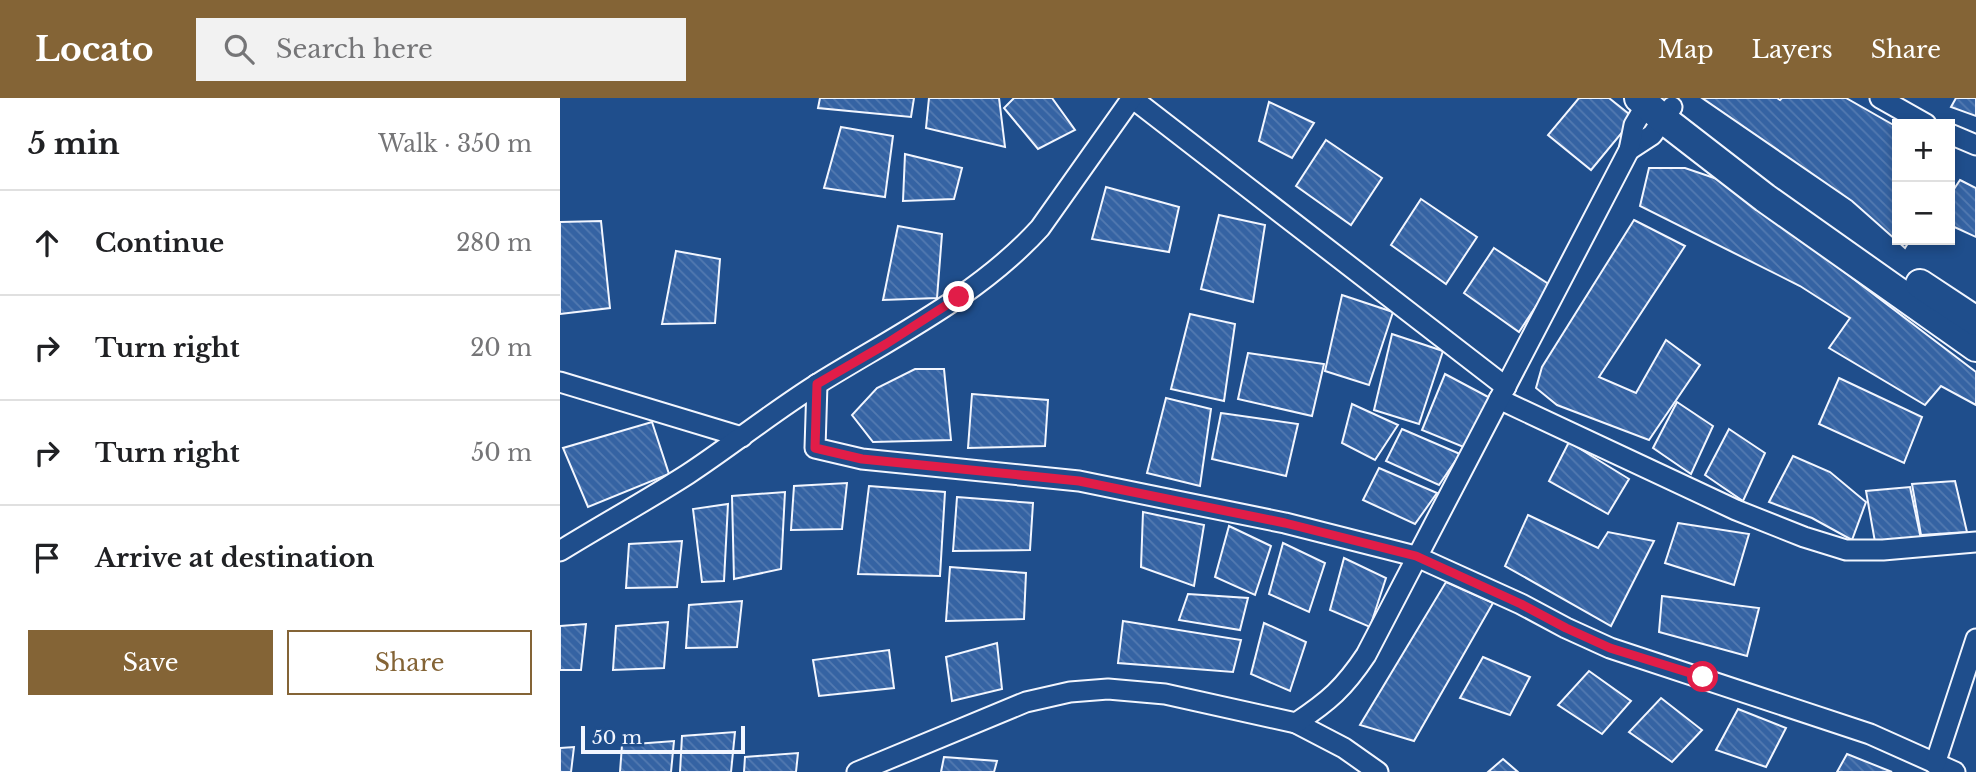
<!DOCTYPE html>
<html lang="en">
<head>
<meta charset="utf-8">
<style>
  :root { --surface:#fff; --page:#f2f2f2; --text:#202124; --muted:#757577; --line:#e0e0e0; --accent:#846436 }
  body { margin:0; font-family:"Libre Baskerville",serif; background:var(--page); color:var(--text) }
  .controls { position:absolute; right:21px; top:21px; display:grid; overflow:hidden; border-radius:0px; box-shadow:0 4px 10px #0003 }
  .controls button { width:63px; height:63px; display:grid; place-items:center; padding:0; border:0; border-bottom:2px solid var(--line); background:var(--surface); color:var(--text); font:35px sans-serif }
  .scale { position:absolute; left:21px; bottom:18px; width:164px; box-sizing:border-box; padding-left:7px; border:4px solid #f2f6ff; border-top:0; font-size:19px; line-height:24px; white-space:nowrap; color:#f2f6ff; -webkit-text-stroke:5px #1f4e8c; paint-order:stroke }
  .stop { position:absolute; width:21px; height:21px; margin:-16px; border:5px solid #e11d48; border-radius:50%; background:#fff }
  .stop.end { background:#e11d48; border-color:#fff; box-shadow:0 2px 7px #0008 }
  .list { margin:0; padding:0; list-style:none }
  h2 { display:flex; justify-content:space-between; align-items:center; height:91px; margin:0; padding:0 28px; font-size:30px }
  h2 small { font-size:23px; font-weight:400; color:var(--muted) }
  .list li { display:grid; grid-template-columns:46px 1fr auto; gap:21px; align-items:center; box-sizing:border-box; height:105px; padding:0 28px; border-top:2px solid var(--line) }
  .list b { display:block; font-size:26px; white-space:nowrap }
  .list em { font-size:23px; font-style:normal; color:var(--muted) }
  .actions { display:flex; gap:14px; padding:21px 28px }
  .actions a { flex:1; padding:16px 0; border:2px solid var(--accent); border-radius:0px; text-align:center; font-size:24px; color:var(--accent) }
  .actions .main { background:var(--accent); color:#fff }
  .icon { flex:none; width:38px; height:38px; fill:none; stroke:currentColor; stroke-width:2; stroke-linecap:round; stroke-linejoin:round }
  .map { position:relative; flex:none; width:1416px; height:674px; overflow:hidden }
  header { display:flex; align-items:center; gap:42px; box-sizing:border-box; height:98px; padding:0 35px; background:var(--accent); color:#fff }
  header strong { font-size:33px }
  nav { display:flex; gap:38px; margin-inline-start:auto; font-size:24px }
  .search { width:490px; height:63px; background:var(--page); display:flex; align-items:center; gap:18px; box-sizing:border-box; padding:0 24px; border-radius:0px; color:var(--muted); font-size:26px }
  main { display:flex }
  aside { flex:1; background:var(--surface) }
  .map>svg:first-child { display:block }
</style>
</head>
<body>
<header>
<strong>Locato</strong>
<div class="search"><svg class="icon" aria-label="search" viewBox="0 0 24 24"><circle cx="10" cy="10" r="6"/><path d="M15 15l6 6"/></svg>Search here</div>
<nav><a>Map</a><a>Layers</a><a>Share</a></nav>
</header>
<main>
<aside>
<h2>5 min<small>Walk · 350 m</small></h2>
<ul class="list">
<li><svg class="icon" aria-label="ahead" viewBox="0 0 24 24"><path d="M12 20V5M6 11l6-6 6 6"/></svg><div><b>Continue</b></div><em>280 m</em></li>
<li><svg class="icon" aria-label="right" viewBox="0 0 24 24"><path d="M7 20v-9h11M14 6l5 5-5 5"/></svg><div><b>Turn right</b></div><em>20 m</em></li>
<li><svg class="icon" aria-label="right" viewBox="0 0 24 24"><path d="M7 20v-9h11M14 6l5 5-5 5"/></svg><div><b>Turn right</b></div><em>50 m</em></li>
<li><svg class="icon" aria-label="arrive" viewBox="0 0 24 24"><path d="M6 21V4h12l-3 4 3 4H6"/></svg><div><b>Arrive at destination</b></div></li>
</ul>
<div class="actions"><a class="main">Save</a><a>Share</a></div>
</aside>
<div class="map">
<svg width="1416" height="674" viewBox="0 0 1416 674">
  <defs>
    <pattern id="building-back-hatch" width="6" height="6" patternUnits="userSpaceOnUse" patternTransform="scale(1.75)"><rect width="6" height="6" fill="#3563a3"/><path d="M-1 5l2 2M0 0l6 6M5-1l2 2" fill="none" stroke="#537ab1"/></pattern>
  </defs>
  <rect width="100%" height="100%" fill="#1f4e8c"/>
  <g fill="url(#building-back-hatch)" stroke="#f2f6ff" stroke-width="2">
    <polygon points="260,0 354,0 351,19 258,10"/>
    <polygon points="369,0 439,0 445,49 366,30"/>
    <polygon points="454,0 492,0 515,32 478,51 444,10"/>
    <polygon points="1019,0 1049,0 1074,20 1031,72 988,37"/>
    <polygon points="1142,0 1217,0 1220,2 1222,0 1286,0 1337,29 1337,142 1350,142 1345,150 1292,103"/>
    <polygon points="1396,0 1416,0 1416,18 1391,9"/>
    <polygon points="709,4 754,25 732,60 699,43"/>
    <polygon points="281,29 333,38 325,99 264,90"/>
    <polygon points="766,42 822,80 791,127 736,88"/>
    <polygon points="345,56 402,70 394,101 343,103"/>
    <polygon points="1089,70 1125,70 1166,84 1416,274 1416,307 1381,288 1365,307 1269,250 1290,220 1240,188 1080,108"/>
    <polygon points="1400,82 1416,90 1416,139 1390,127 1390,97"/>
    <polygon points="546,89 619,109 609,154 532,141"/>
    <polygon points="861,101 917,139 886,186 831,147"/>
    <polygon points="659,117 705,127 693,204 641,191"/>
    <polygon points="1074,122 1125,148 1039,279 1076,295 1106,242 1140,267 1089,342 997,307 976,290 982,269"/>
    <polygon points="41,123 50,210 0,216 0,124"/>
    <polygon points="338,128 382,136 377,200 323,202"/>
    <polygon points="934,150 990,187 959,234 904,195"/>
    <polygon points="116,153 160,161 155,225 102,226"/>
    <polygon points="782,197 833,214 809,287 765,273"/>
    <polygon points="630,216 675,226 664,303 611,291"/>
    <polygon points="832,236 883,253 859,326 814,312"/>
    <polygon points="688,255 764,266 752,318 678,301"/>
    <polygon points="355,271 384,271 391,342 313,344 292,317 317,290"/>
    <polygon points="885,276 932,301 906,350 862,332"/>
    <polygon points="1279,280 1362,319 1344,365 1259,326"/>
    <polygon points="412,296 488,302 485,348 408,350"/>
    <polygon points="606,300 651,311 640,388 587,375"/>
    <polygon points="1117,304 1153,328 1131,376 1093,350"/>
    <polygon points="792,306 838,327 815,362 782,345"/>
    <polygon points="661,315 738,326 726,378 652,361"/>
    <polygon points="92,324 109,376 28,409 3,350"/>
    <polygon points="842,331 900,356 879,387 826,363"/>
    <polygon points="1169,331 1205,355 1183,403 1145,377"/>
    <polygon points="1009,344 1069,381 1048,416 989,383"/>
    <polygon points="1233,358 1270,374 1306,404 1292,442 1252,420 1209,404"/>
    <polygon points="819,370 877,395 855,426 803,402"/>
    <polygon points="1395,383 1407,434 1361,437 1352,386"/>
    <polygon points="287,385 282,431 231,432 234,388"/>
    <polygon points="309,388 385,394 380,478 298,476"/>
    <polygon points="1350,389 1361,441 1315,444 1306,393"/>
    <polygon points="225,394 221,471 174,481 172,398"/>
    <polygon points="397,399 473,405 470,452 393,453"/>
    <polygon points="168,406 164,483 142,484 133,411"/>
    <polygon points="583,414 644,427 634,488 581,469"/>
    <polygon points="968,417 1038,450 1048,434 1094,443 1051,528 945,468"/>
    <polygon points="1118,425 1189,436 1174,487 1105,465"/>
    <polygon points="669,428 711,448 695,497 655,479"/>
    <polygon points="122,443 117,489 66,490 69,446"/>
    <polygon points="723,445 765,465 749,514 709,496"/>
    <polygon points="784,460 826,480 810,529 770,512"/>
    <polygon points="390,469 466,475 464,521 386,523"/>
    <polygon points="886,484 933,505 854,643 800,627"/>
    <polygon points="628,496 688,500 680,532 619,522"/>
    <polygon points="1102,498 1199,510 1187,558 1099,534"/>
    <polygon points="182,503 177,549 126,550 129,507"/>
    <polygon points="563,523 681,542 673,574 558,565"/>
    <polygon points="108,524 104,570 53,572 56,528"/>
    <polygon points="704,525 746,544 730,593 691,576"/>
    <polygon points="26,526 21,572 0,572 0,528"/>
    <polygon points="437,545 442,591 392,603 386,559"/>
    <polygon points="329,552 334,590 259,598 253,562"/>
    <polygon points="923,559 970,579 950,617 900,600"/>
    <polygon points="1029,573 1071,603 1042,636 998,607"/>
    <polygon points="1101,600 1142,632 1112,664 1069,634"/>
    <polygon points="1178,611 1226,630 1206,669 1156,652"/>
    <polygon points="175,634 171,674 120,674 122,638"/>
    <polygon points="114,643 111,674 60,674 62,647"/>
    <polygon points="14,649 11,674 0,674 0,650"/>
    <polygon points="238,655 236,674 184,674 185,659"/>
    <polygon points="1287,656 1332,674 1277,674"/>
    <polygon points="384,659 437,663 434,674 381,674"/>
    <polygon points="943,661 958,674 928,674"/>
  </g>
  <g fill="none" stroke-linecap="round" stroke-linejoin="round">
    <defs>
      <g id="street">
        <polyline points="572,0 946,289"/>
        <polyline points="1320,0 1366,26"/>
        <polyline points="1390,36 1416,47"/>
        <polyline points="1069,52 1092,37 1112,9"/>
        <polyline points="0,284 182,339"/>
        <polyline points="257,286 255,350 302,361 519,383 725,425 855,458 961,506 1006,530 1050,550 1310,636 1395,674"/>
        <polyline points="939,301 1176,412 1244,439 1286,452 1323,452 1416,444"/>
        <path d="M0 453C42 427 86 403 128 376 172 347 214 313 259 285 335 238 419 197 480 130L572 0"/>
        <polyline points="736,625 784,650 818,674"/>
        <polyline points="1375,666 1416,541"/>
        <path d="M297 674 466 604 510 594 548 591 605 596 736 625C769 603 784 590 806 557L1069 52 1074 27 1090 0"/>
      </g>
      <g id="secondary">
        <polyline points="1079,0 1103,21 1205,100 1416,249"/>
        <polyline points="1360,186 1416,223"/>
      </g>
    </defs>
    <use href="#street" stroke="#f2f6ff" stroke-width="23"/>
    <use href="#secondary" stroke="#f2f6ff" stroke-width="32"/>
    <use href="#street" stroke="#1f4e8c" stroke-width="19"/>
    <use href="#secondary" stroke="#1f4e8c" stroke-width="28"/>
  </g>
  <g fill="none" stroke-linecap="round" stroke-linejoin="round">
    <polyline stroke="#e11d48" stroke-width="9" points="399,199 326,246 257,286 255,350 302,361 519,383 725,425 856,458 961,506 1006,530 1050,550 1143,579"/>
  </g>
</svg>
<div class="controls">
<button>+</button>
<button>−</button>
</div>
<div class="scale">50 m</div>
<div class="stop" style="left:1143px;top:579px"></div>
<div class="stop end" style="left:399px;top:199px"></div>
</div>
</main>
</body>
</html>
